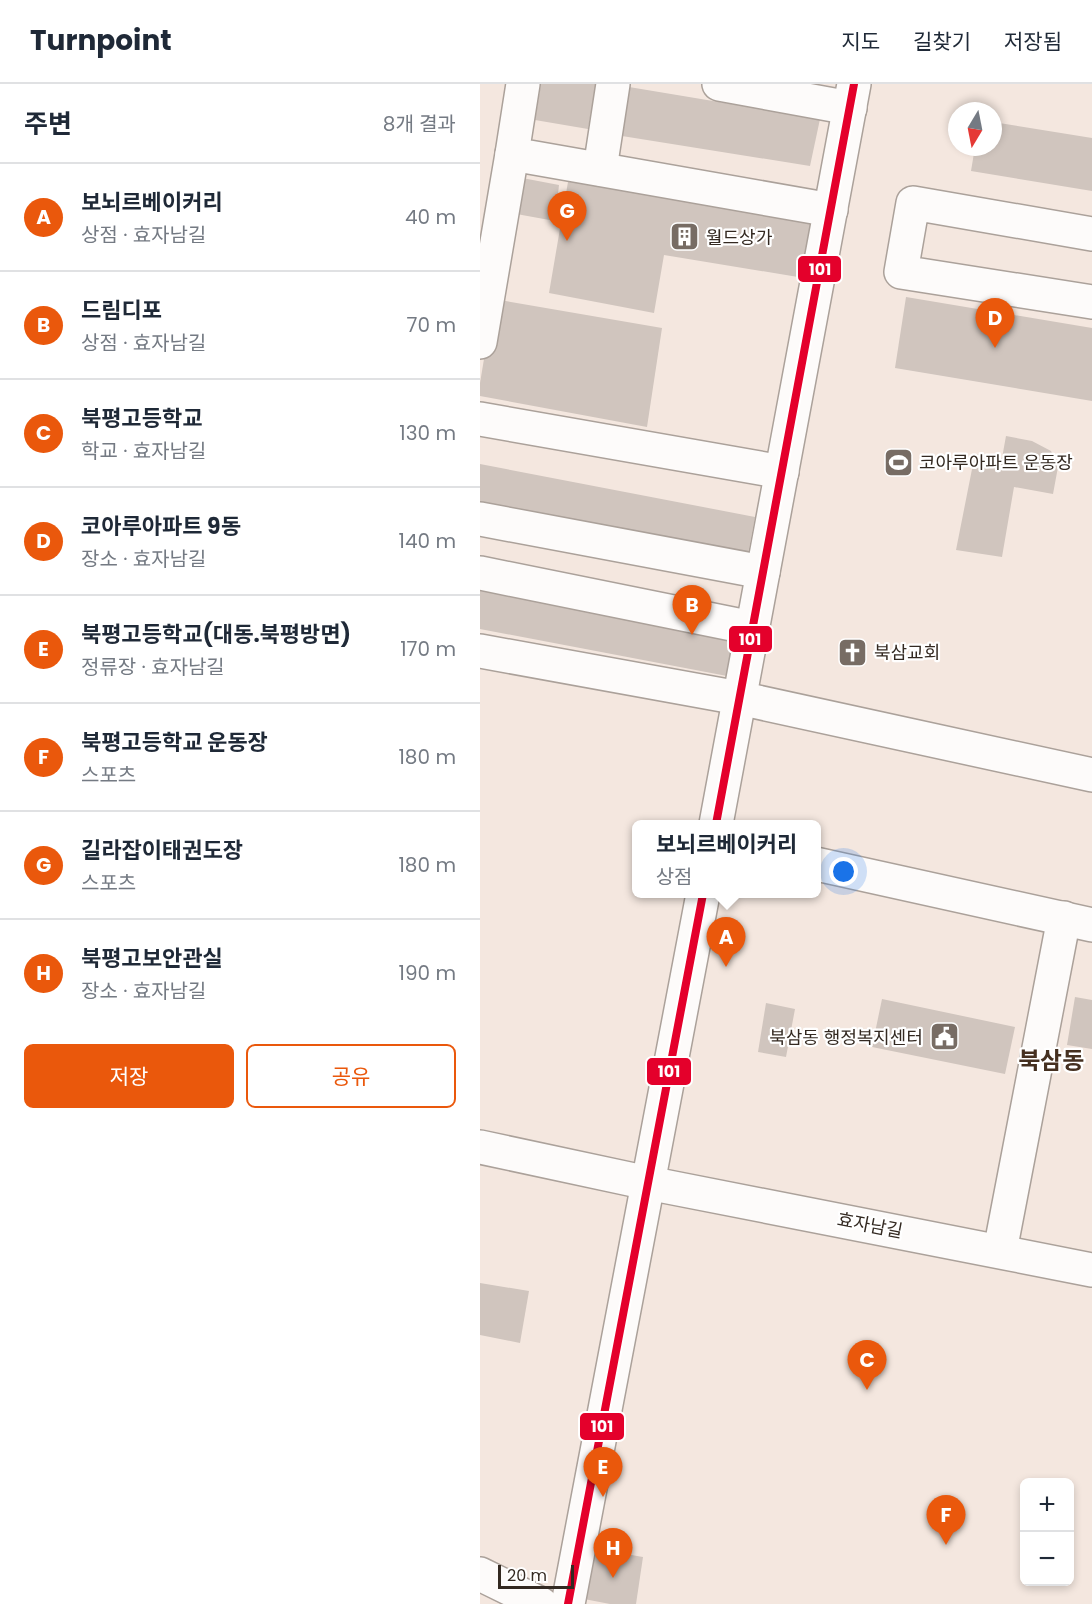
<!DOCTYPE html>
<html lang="ko">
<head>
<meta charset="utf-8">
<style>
  :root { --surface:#fff; --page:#f2f2f3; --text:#1f2937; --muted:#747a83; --line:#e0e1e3; --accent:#ea580c }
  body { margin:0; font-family:Poppins,"Noto Sans KR",sans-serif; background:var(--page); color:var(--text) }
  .controls { position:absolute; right:18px; bottom:18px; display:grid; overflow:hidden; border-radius:9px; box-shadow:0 3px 9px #0003 }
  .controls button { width:54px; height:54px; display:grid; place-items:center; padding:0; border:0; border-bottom:2px solid var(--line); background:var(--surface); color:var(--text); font:30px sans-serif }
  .compass { position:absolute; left:468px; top:18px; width:54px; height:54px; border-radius:50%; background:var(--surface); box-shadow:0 3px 9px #0003; rotate:190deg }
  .scale { position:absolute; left:18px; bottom:15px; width:76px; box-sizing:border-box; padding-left:6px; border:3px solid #332921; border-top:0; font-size:16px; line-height:21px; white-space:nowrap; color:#332921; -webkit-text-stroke:4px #fff; paint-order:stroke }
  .you { position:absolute; left:364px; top:788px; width:21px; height:21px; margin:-15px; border:4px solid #fff; border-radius:50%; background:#1a73e8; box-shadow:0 0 0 9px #1a73e833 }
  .badge { display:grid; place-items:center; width:39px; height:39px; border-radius:50%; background:var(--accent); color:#fff; font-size:20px; font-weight:700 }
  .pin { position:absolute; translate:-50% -50px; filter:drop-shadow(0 2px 3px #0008) }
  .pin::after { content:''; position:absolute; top:32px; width:21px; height:18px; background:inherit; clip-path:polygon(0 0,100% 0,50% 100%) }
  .popup { position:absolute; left:152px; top:736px; width:189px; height:78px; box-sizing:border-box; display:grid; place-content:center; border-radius:9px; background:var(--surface); filter:drop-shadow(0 2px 4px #0005); font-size:20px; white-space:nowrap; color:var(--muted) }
  .popup b { font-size:22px; color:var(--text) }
  .popup::after { content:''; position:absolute; left:50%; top:100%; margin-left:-12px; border:12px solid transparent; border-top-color:var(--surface) }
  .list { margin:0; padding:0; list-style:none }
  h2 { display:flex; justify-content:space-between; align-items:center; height:78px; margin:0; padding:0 24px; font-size:26px }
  h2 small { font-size:20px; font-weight:400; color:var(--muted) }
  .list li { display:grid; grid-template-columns:39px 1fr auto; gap:18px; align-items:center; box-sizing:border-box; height:108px; padding:0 24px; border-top:2px solid var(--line) }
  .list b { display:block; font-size:22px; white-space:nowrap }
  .list p { margin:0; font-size:20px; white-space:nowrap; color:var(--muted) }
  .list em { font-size:20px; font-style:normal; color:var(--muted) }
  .actions { display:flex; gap:12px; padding:18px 24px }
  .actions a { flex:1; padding:14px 0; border:2px solid var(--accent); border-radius:9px; text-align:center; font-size:21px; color:var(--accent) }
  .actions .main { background:var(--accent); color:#fff }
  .map { position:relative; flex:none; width:612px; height:1520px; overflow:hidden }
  header { display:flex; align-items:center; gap:36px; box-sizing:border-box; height:84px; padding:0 30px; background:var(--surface); border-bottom:2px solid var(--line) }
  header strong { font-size:28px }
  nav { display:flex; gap:33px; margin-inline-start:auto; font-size:21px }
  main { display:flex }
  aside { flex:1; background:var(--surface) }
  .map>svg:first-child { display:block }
</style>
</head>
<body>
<header>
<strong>Turnpoint</strong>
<nav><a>지도</a><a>길찾기</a><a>저장됨</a></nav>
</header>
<main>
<aside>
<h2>주변<small>8개 결과</small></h2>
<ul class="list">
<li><span class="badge">A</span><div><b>보뇌르베이커리</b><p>상점 · 효자남길</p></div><em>40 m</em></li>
<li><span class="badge">B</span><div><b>드림디포</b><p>상점 · 효자남길</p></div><em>70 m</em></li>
<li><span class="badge">C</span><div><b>북평고등학교</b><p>학교 · 효자남길</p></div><em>130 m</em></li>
<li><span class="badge">D</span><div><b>코아루아파트 9동</b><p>장소 · 효자남길</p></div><em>140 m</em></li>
<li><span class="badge">E</span><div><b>북평고등학교(대동.북평방면)</b><p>정류장 · 효자남길</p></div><em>170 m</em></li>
<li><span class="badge">F</span><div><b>북평고등학교 운동장</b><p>스포츠</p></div><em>180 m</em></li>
<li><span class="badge">G</span><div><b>길라잡이태권도장</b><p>스포츠</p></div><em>180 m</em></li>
<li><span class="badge">H</span><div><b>북평고보안관실</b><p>장소 · 효자남길</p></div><em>190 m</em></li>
</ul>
<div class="actions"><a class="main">저장</a><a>공유</a></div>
</aside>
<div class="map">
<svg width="612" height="1520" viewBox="0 0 612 1520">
  <rect width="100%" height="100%" fill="#f4e7df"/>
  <g fill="#d0c5be">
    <polygon points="61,0 116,0 108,45 55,36"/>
    <polygon points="149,3 340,35 330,82 142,52"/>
    <polygon points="513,38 612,54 612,107 491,87 495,63 513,63"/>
    <polygon points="89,92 333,135 324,194 184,171 174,229 69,209"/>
    <polygon points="37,93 79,101 75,137 31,129"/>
    <polygon points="426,213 612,244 612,317 415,284"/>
    <polygon points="14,215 182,244 167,343 0,312 0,299"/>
    <polygon points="526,352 552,357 571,367 578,383 573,410 534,403 522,473 476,466 495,370 522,374"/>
    <polygon points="0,380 275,433 267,475 0,425"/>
    <polygon points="0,500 256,550 247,592 0,545"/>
    <polygon points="595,913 612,916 612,965 587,961"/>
    <polygon points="402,915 535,943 525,990 392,963"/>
    <polygon points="286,919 315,925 306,973 278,968"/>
    <polygon points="0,1199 49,1207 40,1259 0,1251"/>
    <polygon points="111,1464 163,1473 156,1520 130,1520 104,1515"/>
  </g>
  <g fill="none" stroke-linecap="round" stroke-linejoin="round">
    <defs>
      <g id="minor">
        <polyline points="43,0 32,70 351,126"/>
        <polyline points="239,0 370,24"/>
        <polyline points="120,85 133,0"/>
        <polyline points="612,150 433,119 421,188 612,218"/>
        <polyline points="0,258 32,70"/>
        <polyline points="0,335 302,388"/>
        <polyline points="0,435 283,488"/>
        <polyline points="0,489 272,544"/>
        <polyline points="0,567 259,614 612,691"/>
        <polyline points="236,740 374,0"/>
        <polyline points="336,780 612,841"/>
        <polyline points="0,1063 168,1099 612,1186"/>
        <polyline points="520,1167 584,834"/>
        <polyline points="0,1490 61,1520"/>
        <polyline points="88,1520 223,810"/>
      </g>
    </defs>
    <use href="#minor" stroke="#aba19a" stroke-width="36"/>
    <use href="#minor" stroke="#fdfbfa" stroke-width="33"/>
    <defs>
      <g id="bus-1">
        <polyline points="236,740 374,0"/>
        <polyline points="88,1520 223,810"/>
      </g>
    </defs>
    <use href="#bus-1" stroke="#fff" stroke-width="12"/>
    <use href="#bus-1" stroke="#e4002b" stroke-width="8"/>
  </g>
  <defs>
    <symbol id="building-square" viewBox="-11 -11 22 22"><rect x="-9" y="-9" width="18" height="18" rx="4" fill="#776c64" stroke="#fff"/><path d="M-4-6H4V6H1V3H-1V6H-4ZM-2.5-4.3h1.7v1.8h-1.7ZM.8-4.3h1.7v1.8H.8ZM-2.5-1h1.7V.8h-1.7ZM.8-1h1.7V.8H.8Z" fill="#fff"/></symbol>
    <symbol id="stadium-square" viewBox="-11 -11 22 22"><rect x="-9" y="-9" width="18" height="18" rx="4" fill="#776c64" stroke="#fff"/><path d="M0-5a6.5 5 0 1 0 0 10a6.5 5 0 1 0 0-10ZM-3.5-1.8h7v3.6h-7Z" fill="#fff"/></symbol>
    <symbol id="church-square" viewBox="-11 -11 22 22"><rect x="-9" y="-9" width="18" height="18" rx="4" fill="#776c64" stroke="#fff"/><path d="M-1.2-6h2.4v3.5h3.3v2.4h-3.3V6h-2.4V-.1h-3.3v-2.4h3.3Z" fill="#fff"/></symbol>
    <symbol id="civic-square" viewBox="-11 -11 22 22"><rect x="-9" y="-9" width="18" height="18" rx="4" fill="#776c64" stroke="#fff"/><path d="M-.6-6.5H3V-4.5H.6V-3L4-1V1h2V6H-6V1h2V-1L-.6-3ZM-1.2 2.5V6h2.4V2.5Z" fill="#fff"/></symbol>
  </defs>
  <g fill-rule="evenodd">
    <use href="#building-square" x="188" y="136" width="33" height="33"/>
    <use href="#stadium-square" x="402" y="362" width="33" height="33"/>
    <use href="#church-square" x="356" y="552" width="33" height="33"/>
    <use href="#civic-square" x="448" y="936" width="33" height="33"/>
  </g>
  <g text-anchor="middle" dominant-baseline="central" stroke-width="4.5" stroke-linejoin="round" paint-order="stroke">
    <g font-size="18" fill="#332921" stroke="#fff" text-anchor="start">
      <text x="226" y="153">월드상가</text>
      <text x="439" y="378">코아루아파트 운동장</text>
      <text x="394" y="568">북삼교회</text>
      <text x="443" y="953" text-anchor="end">북삼동 행정복지센터</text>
    </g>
    <g font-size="18" fill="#332921" stroke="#fff">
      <text transform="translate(390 1141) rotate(11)">효자남길</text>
    </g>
    <g font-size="24" font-weight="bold" fill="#453020" stroke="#fff">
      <text x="571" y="976">북삼동</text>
    </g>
  </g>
  <g stroke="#fff" stroke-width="2">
    <rect x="317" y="171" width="45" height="28" rx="6" fill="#e4002b"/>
    <rect x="248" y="541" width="45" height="28" rx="6" fill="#e4002b"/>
    <rect x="166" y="973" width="46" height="29" rx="6" fill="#e4002b"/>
    <rect x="99" y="1328" width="46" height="29" rx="6" fill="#e4002b"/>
  </g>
  <g font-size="16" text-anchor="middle" font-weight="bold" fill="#fff">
    <text x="340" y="191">101</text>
    <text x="270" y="561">101</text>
    <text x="189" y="993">101</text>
    <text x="122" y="1348">101</text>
  </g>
</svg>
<div class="controls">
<button>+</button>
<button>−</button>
</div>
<svg class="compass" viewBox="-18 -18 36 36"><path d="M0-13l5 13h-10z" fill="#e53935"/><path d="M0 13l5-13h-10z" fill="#747a83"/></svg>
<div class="scale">20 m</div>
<div class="you"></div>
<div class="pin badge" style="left:246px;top:883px">A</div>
<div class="popup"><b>보뇌르베이커리</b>상점</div>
<div class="pin badge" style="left:212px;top:551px">B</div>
<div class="pin badge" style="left:387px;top:1306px">C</div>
<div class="pin badge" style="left:515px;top:264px">D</div>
<div class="pin badge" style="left:123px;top:1413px">E</div>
<div class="pin badge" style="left:466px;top:1461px">F</div>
<div class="pin badge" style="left:87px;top:157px">G</div>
<div class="pin badge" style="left:133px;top:1494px">H</div>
</div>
</main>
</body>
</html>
